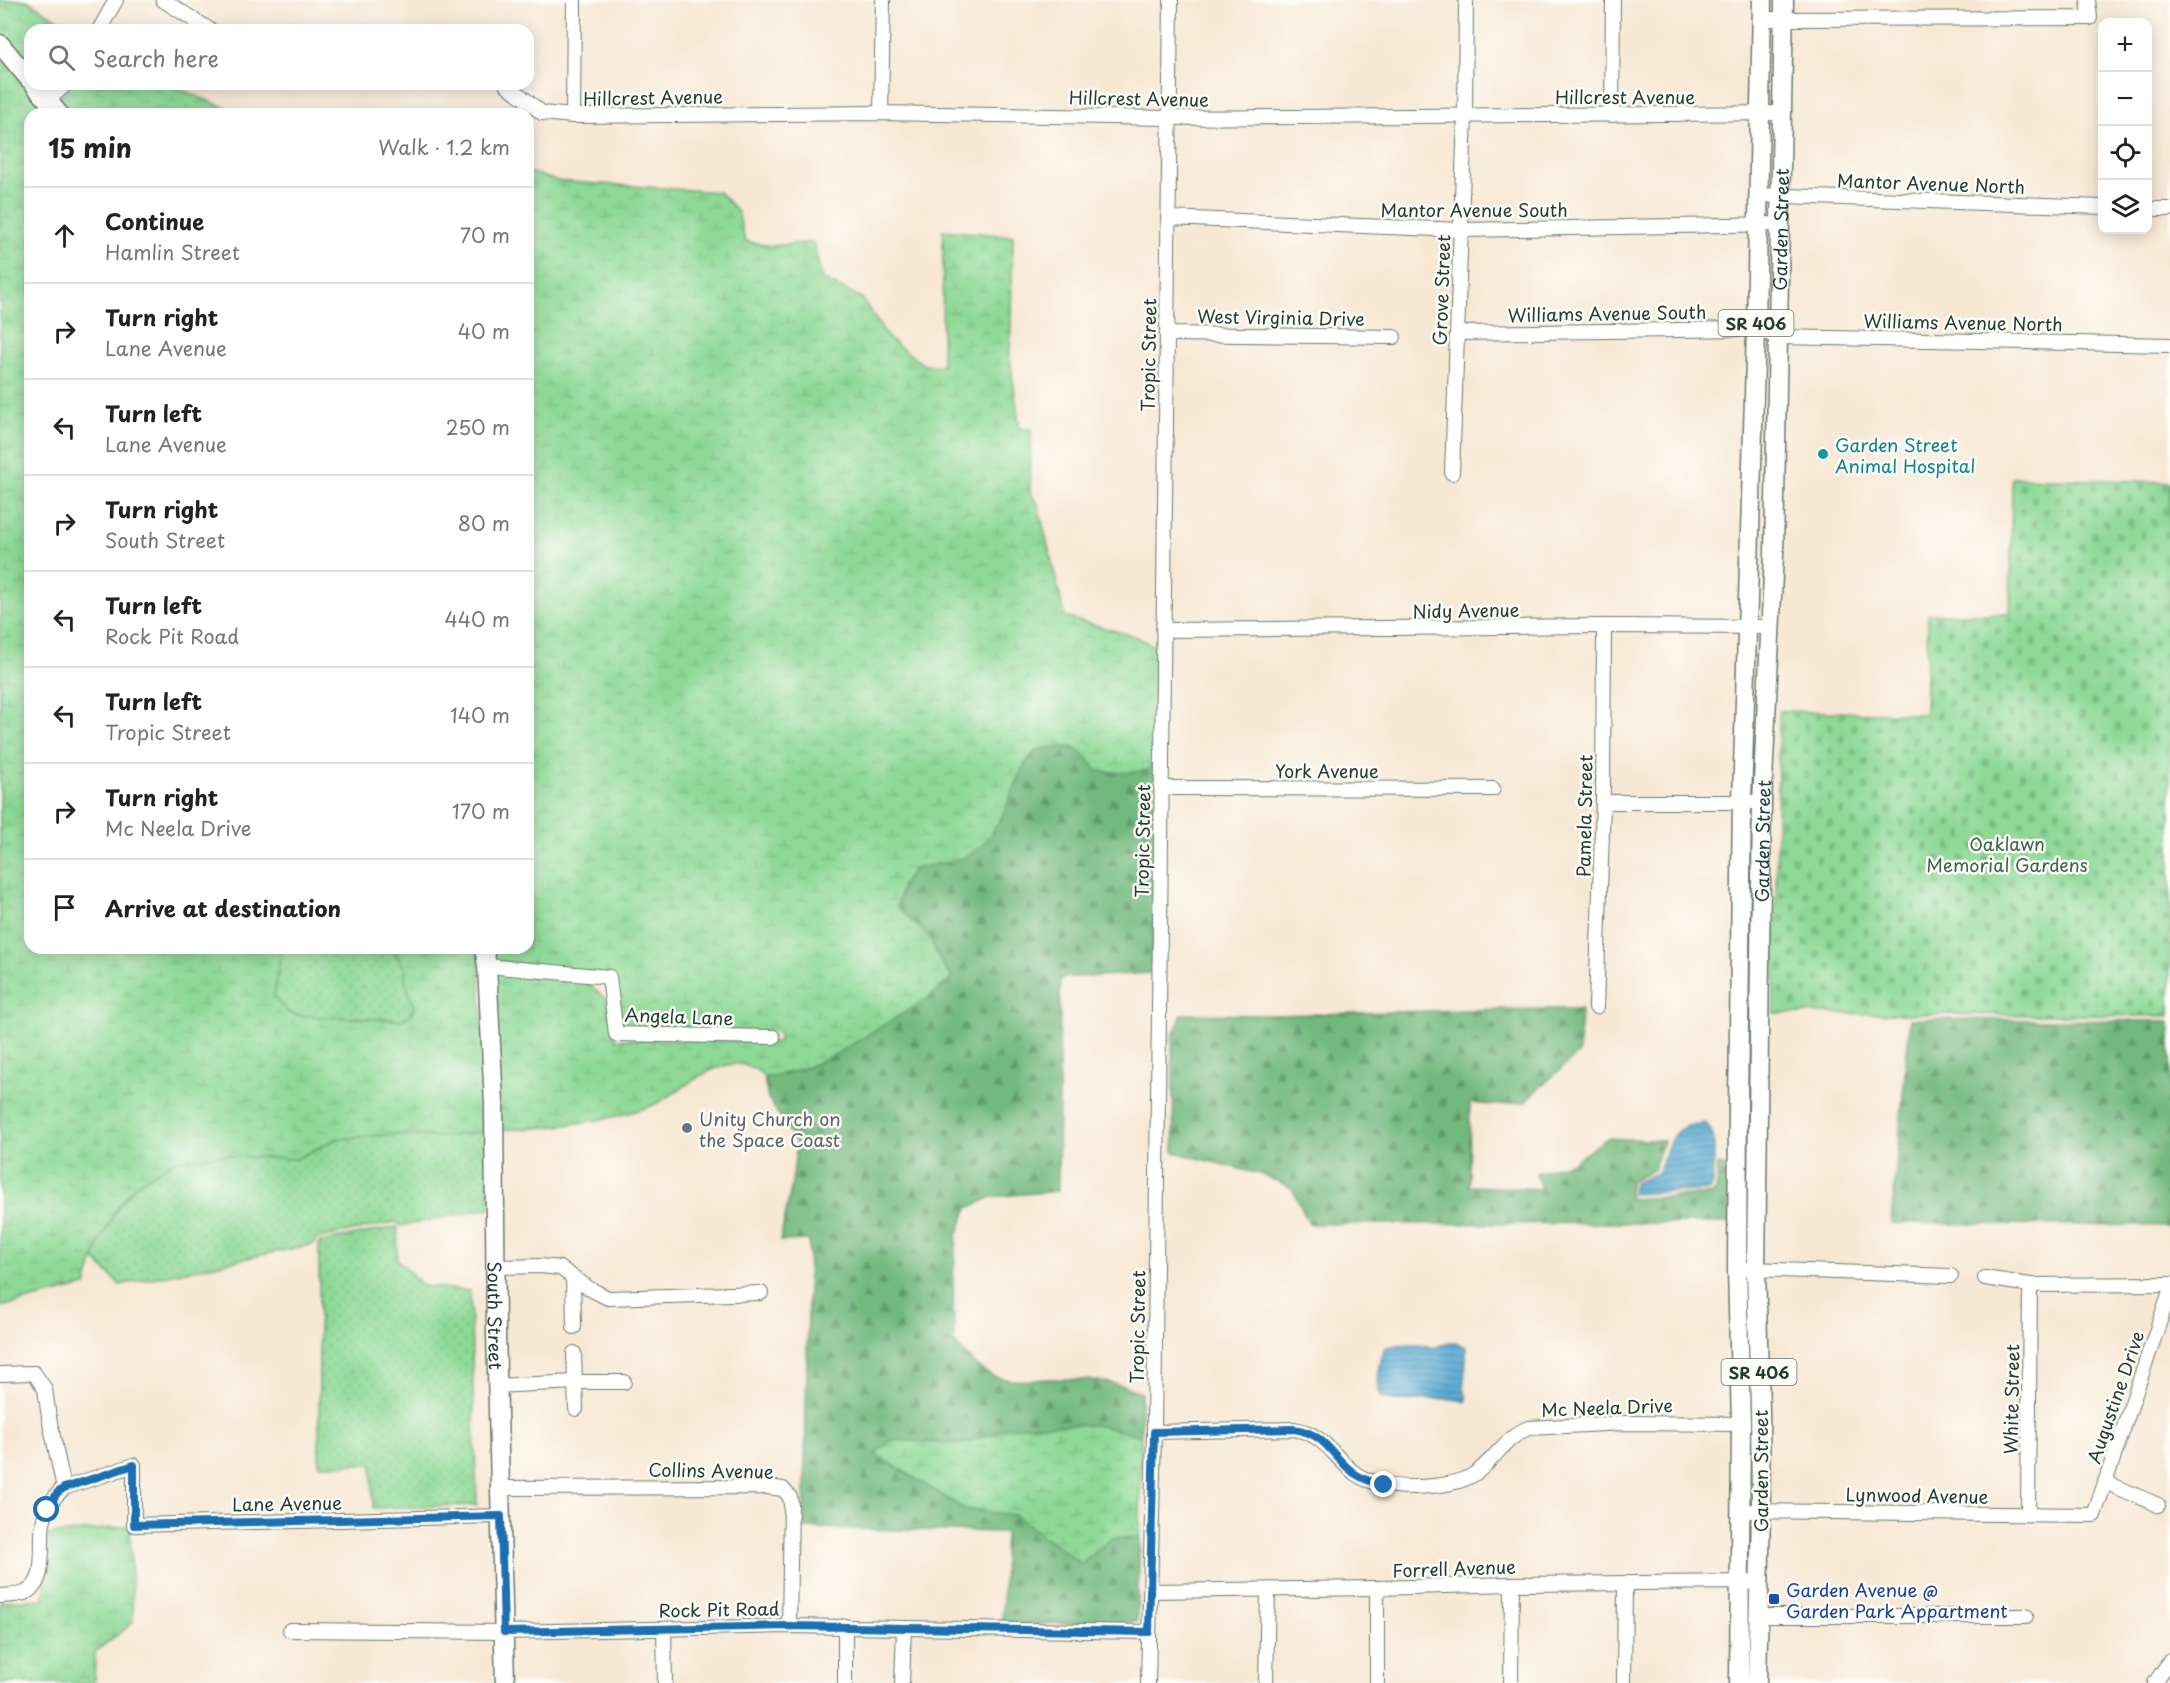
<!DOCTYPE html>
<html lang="en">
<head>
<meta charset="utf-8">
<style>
  :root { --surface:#fff; --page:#f6f6f6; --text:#222; --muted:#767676; --line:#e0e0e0 }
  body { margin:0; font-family:"Playpen Sans",sans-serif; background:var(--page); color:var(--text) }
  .controls { position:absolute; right:18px; top:18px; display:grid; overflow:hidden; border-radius:12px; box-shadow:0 3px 15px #0003 }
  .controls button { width:54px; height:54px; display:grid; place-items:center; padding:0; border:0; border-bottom:2px solid var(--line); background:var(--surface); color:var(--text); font:30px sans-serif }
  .stop { position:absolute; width:18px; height:18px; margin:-14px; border:4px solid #1f6fb2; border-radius:50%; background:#fff }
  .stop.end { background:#1f6fb2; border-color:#fff; box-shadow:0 2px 6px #0008 }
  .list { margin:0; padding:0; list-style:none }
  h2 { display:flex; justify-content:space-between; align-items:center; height:78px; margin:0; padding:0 24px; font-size:26px }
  h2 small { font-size:20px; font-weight:400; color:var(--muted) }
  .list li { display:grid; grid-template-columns:39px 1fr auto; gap:18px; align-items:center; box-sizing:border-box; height:96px; padding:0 24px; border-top:2px solid var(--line) }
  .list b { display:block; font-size:22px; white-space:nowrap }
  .list p { margin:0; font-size:20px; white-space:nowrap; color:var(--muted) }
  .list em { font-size:20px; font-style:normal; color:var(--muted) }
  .icon { flex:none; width:33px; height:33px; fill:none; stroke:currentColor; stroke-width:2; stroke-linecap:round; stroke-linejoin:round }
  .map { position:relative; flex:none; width:2170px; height:1683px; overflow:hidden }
  .search { position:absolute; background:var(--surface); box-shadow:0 3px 15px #0003; left:24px; top:24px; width:510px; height:66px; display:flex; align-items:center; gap:15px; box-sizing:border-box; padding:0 21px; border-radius:18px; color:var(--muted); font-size:22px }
  .panel { position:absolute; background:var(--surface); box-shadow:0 3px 15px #0003; left:24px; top:108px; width:510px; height:846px; border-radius:18px }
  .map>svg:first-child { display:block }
</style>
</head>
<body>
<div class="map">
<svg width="2170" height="1683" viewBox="0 0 2170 1683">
  <defs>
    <pattern id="grass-dots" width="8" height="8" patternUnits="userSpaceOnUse" patternTransform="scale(1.5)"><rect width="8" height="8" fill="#8dd995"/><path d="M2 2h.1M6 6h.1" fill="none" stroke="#79bb81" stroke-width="1.8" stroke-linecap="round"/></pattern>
    <pattern id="forest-firs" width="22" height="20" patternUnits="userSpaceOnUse" patternTransform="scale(1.5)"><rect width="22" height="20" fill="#72b97e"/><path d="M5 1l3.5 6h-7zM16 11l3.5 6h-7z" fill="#5d9868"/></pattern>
    <pattern id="wetland-marsh" width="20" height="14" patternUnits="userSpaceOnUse" patternTransform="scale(1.5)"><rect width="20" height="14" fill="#8dd995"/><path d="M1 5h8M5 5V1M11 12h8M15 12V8" fill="none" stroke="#79bb81"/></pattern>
    <pattern id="cemetery-stones" width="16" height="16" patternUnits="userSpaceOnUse" patternTransform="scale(1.5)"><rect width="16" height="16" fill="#8dd995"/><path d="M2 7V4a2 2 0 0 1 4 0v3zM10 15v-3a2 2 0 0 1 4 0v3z" fill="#79bb81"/></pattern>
    <pattern id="water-rules" width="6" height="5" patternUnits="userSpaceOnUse" patternTransform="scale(1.5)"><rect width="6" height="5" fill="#58a8d2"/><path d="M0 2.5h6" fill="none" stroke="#488aab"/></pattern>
  </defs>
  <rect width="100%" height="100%" fill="#fdfcf7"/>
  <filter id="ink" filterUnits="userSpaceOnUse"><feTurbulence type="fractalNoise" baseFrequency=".0167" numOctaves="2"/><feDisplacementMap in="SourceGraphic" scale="12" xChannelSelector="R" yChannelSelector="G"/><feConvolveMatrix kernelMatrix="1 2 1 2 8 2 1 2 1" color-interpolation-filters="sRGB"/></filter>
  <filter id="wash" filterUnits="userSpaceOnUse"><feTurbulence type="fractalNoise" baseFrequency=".008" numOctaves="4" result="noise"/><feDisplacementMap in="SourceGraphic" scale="24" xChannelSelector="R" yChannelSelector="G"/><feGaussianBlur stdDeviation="1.35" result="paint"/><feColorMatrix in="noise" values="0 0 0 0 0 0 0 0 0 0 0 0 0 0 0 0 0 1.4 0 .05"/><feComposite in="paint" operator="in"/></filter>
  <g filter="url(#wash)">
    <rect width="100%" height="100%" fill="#f7e8d4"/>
    <g fill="url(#grass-dots)" stroke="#568b64" stroke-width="1.5">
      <path d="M281 948H392C396 955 402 962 405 969 406 973 405 979 406 984 410 999 423 1010 401 1020L302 1016 288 1013 274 997Z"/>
      <polygon points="479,1131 489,1131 490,1208 402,1226 396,1222 318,1238 315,1240 314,1244 120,1285 94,1259 99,1242 118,1208 135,1185 173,1161 217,1155 296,1159 336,1139 396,1134 442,1137"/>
      <polygon points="398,1227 397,1259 423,1286 470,1291 477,1505 373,1508 372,1464 319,1465 319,1242"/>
    </g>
    <g fill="url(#forest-firs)" stroke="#487b59" stroke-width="1.5">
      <path d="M1065 745 1087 754 1147 770 1154 761 1153 971 1151 973 1060 978 1058 1191 992 1197 968 1208 957 1235 953 1278 954 1342C966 1356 981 1374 1000 1378 1015 1382 1031 1380 1046 1379 1077 1379 1114 1379 1141 1393V1436L1095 1425 1008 1428 962 1444 892 1440 875 1454 965 1509 1014 1515 1081 1563 1112 1538 1140 1537 1137 1622 1029 1624 1002 1622 1005 1532 804 1528 809 1240 780 1241 791 1188 797 1144 768 1098 764 1078 803 1069 834 1055 951 976 942 964 929 937 897 907 902 885 914 869 929 864 1006 807 1025 765 1033 753 1045 747Z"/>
      <polygon points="1509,1009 1581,1009 1579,1053 1528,1098 1527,1102 1492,1105 1470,1103 1469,1186 1541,1189 1536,1173 1573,1162 1607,1138 1664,1141 1653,1170 1630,1182 1629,1197 1633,1199 1713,1194 1716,1190 1718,1165 1732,1168 1731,1223 1309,1224 1292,1188 1263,1175 1174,1152 1172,1038 1182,1014 1277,1015"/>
      <polygon points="1910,1019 2170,1021 2170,1226 1891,1223"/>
    </g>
    <g fill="url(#wetland-marsh)" stroke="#568b64" stroke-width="1.5">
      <polygon points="0,0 27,0 75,30 30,30 30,71 0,36"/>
      <path d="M0 53 52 114H30V948H281L274 997 288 1013 302 1016 401 1020C423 1010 410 999 406 984 405 979 406 974 405 969 402 962 396 955 392 948H478L489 1131 442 1137 396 1134 336 1139 296 1159 217 1155 173 1161 135 1185 118 1207 99 1242 86 1286 0 1307Z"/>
      <polygon points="74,84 167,84 241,114 66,114 56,101"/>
      <path d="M528 172 558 181 719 192 738 212 745 241 771 246 813 242 822 279 862 298 888 338 924 365H942L943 230 1013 236 1010 358 1020 429H1031L1030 493 1038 504 1065 617 1137 637 1157 648 1155 760 1147 770 1126 773 1097 771C1086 753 1079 745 1058 747 1049 748 1043 747 1035 752 1023 760 1014 791 1007 805 1001 819 993 833 983 844 965 864 938 862 914 869L902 885 897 907 929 937 942 964 952 978 924 1001 834 1055 803 1069 764 1078C756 1066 742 1062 728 1065 700 1070 677 1095 651 1106 604 1123 550 1128 500 1130L493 971 589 980V985L606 999 616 1039 779 1042V1032L621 1029 614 976 492 961 489 948H528Z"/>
      <polygon points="1035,1425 1095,1425 1141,1436 1140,1537 1112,1538 1081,1563 1014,1515 965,1509 875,1454 892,1440 962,1444 1008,1428"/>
      <polygon points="130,1526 133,1623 95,1652 94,1683 0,1683 0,1601 44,1599 48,1535"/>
    </g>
    <polygon fill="url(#cemetery-stones)" stroke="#568b64" stroke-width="1.5" points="2012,478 2170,482 2170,1016 1774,1013 1779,711 1925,714 1928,614 2010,614"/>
    <g fill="url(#water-rules)" stroke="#3c7283" stroke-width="1.5">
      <path d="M1704 1123C1721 1131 1712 1173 1711 1190L1632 1194 1634 1183 1657 1173C1672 1145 1665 1126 1704 1123Z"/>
      <path d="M1444 1343H1455L1466 1347C1468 1364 1460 1383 1467 1398L1466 1402C1441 1393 1399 1407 1381 1396 1375 1382 1380 1361 1385 1348 1394 1345 1406 1344 1416 1344 1430 1344 1430 1353 1444 1343Z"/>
    </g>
  </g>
  <g filter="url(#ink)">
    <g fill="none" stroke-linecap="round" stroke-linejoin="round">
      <defs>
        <g id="minor">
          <polyline points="163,0 210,30"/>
          <polyline points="1761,19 2090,18 2088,0"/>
          <polyline points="99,30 116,0"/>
          <polyline points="506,84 542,113 573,116 879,113 1169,118 1783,113"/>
          <polyline points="48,101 66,84"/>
          <polyline points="881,113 883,0"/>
          <polyline points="1612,115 1613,0"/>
          <polyline points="573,116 574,0"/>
          <polyline points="1758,195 2102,207"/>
          <polyline points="2148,209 2170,209"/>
          <polyline points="1168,218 1461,230 1780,224"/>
          <polyline points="1458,333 1747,329 1756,329 1778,337 2170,345"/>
          <polyline points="1167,334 1394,337"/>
          <polyline points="1452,473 1465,115 1466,0"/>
          <polyline points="1163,630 1604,626 1770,627"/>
          <polyline points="1161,788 1493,789"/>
          <polyline points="1603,802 1762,802"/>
          <polyline points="487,966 609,977 616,1034 773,1037"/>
          <polyline points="1596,1007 1603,802 1604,626"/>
          <polyline points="496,1267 541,1266 560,1268 590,1289 608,1298 761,1293"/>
          <polyline points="1748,1269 1951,1276"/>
          <polyline points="573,1277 574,1327"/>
          <polyline points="1985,1278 2030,1285 2170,1284"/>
          <polyline points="574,1353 576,1409"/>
          <polyline points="0,1374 34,1373 45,1389 49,1418 64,1488"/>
          <polyline points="497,1386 575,1382 624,1382"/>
          <path d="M1154 1432 1294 1429C1325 1434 1333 1457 1356 1474 1381 1492 1451 1491 1476 1473 1495 1459 1505 1438 1528 1428L1624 1423 1741 1424"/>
          <polyline points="2105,1482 2158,1505"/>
          <polyline points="500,1488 767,1487 783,1489 790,1497 791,1505 789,1626"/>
          <polyline points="1740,1511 2094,1515 2170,1291"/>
          <polyline points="2028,1514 2030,1285"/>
          <polyline points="1377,1588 1377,1683"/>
          <polyline points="1151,1591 1377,1588 1512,1584 1758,1582"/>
          <path d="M0 1596C7 1595 17 1596 24 1593 49 1584 39 1544 43 1524 45 1510 53 1497 64 1488L134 1465V1525L501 1516"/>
          <polyline points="1758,1616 2026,1616"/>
          <polyline points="845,1626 845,1683"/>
          <polyline points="664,1629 665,1683"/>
          <polyline points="290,1630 504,1632 789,1626 1149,1632"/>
          <polyline points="902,1683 904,1628"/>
          <polyline points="1148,1683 1154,1432 1171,0"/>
          <polyline points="1266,1683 1268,1590"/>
          <polyline points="1511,1683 1512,1584"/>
          <polyline points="1624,1683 1625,1583"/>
          <polyline points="2155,1683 2170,1661"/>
        </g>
        <g id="major">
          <polyline points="0,44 30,80"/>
          <polyline points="34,84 59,114"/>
          <path id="s1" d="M484 948 487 966 494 1104 496 1332 505 1683"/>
          <polyline points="1739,1683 1741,1424 1737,1269 1738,1105 1742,802 1756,329 1762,0"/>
          <path id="s2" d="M1757 1683 1761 1511 1760 1409 1756 1270 1762 802 1774 554 1784 0"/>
        </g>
      </defs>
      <use href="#minor" stroke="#6b796c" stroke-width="16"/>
      <use href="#major" stroke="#6b796c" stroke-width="21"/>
      <use href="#minor" stroke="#fff" stroke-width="14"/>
      <use href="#major" stroke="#fff" stroke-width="18"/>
    </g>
  </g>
  <g fill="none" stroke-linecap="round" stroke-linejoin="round" filter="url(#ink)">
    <path stroke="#1f6fb2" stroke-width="8" d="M47 1510 57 1493 64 1488 134 1465V1525L501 1516 504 1632 789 1626 1149 1632 1154 1432 1294 1429C1328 1434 1332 1459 1357 1475 1365 1480 1375 1483 1384 1485"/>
  </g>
  <circle fill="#0f9aa8" stroke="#fdfcf7" stroke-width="2" cx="1823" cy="454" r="6"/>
  <circle fill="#6b7280" stroke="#fdfcf7" stroke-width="2" cx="687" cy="1128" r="6"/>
  <rect fill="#1a4fb4" stroke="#fdfcf7" stroke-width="2" x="1768" y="1593" width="12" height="12" rx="3"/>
  <g text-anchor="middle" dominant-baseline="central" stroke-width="5" stroke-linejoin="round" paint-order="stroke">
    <g fill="#fdfcf7" stroke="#62766e" stroke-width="1.5">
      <rect x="1718.5" y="310" width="75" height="26" rx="4.5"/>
      <rect x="1721.5" y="1359" width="75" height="26" rx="4.5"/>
    </g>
    <g font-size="16" font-weight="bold" fill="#1f3d34">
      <text x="1756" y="323">SR 406</text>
      <text x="1759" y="1372">SR 406</text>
    </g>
    <g font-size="18" fill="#1f3d34" stroke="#fdfcf7">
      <text x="1625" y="96">Hillcrest Avenue</text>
      <text transform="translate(653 97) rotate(-1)">Hillcrest Avenue</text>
      <text transform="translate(1139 98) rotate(1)">Hillcrest Avenue</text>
      <text transform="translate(1931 183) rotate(2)">Mantor Avenue North</text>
      <text x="1474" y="209">Mantor Avenue South</text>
      <text stroke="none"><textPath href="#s2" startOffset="1454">Garden Street</textPath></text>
      <text transform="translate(1441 290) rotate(-88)">Grove Street</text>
      <text transform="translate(1607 313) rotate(-1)">Williams Avenue South</text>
      <text transform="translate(1281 317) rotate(1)">West Virginia Drive</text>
      <text transform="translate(1963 322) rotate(1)">Williams Avenue North</text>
      <text transform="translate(1148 355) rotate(-89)">Tropic Street</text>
      <text transform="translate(1466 610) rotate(-1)">Nidy Avenue</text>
      <text x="1327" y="770">York Avenue</text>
      <text transform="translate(1584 816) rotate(-89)">Pamela Street</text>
      <text transform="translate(1142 841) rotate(-89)">Tropic Street</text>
      <text stroke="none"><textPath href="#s2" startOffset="842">Garden Street</textPath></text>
      <text transform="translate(679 1016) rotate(2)">Angela Lane</text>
      <text stroke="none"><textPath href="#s1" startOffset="368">South Street</textPath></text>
      <text transform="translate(1137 1327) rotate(-89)">Tropic Street</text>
      <text transform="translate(2115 1397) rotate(-71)">Augustine Drive</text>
      <text transform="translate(2011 1399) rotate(-89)">White Street</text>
      <text transform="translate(1607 1407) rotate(-2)">Mc Neela Drive</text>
      <text transform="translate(711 1470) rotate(1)">Collins Avenue</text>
      <text transform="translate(1760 1471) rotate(-90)">Garden Street</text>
      <text transform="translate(1917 1495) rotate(1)">Lynwood Avenue</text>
      <text transform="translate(287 1503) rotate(-1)">Lane Avenue</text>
      <text transform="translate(1454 1568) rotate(-2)">Forrell Avenue</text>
      <text transform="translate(719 1609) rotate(-1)">Rock Pit Road</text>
    </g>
    <g font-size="18" fill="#0d838f" stroke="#fdfcf7" text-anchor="start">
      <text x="1835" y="444">Garden Street<tspan x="1835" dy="21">Animal Hospital</tspan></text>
    </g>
    <g font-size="18" fill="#3a644c" stroke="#fdfcf7">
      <text x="2007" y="843">Oaklawn<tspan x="2007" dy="21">Memorial Gardens</tspan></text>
    </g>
    <g font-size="18" fill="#5b616d" stroke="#fdfcf7" text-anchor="start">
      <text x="699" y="1118">Unity Church on<tspan x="699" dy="21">the Space Coast</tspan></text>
    </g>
    <g font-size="18" fill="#164399" stroke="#fdfcf7" text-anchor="start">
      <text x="1786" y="1589">Garden Avenue @<tspan x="1786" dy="21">Garden Park Appartment</tspan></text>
    </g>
  </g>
</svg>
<div class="controls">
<button>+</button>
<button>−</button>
<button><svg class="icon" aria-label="locate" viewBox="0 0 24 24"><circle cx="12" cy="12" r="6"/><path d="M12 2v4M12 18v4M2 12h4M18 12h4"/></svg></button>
<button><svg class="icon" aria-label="layers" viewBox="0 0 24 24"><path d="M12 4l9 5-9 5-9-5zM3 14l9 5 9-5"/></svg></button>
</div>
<div class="stop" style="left:47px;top:1510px"></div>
<div class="stop end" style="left:1384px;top:1485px"></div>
<div class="search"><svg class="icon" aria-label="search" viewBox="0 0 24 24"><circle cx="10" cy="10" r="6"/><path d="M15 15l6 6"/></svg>Search here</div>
<section class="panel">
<h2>15 min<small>Walk · 1.2 km</small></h2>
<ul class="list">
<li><svg class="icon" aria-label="ahead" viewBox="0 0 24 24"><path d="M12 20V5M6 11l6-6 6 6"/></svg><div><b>Continue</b><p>Hamlin Street</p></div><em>70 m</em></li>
<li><svg class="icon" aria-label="right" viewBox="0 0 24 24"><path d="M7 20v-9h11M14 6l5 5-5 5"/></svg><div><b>Turn right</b><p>Lane Avenue</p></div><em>40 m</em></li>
<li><svg class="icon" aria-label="left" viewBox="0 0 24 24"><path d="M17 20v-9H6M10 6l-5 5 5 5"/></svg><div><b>Turn left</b><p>Lane Avenue</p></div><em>250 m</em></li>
<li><svg class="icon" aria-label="right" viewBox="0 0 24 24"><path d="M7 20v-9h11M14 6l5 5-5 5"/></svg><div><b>Turn right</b><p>South Street</p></div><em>80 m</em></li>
<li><svg class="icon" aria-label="left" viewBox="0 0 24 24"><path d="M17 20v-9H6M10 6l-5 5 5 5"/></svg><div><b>Turn left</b><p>Rock Pit Road</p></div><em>440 m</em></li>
<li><svg class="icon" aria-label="left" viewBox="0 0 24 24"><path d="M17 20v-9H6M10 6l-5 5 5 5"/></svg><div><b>Turn left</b><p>Tropic Street</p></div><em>140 m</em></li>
<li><svg class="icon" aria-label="right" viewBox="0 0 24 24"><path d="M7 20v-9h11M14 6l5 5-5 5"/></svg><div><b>Turn right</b><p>Mc Neela Drive</p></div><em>170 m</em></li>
<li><svg class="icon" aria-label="arrive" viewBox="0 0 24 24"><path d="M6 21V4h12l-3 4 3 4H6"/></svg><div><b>Arrive at destination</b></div></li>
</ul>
</section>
</div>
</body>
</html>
